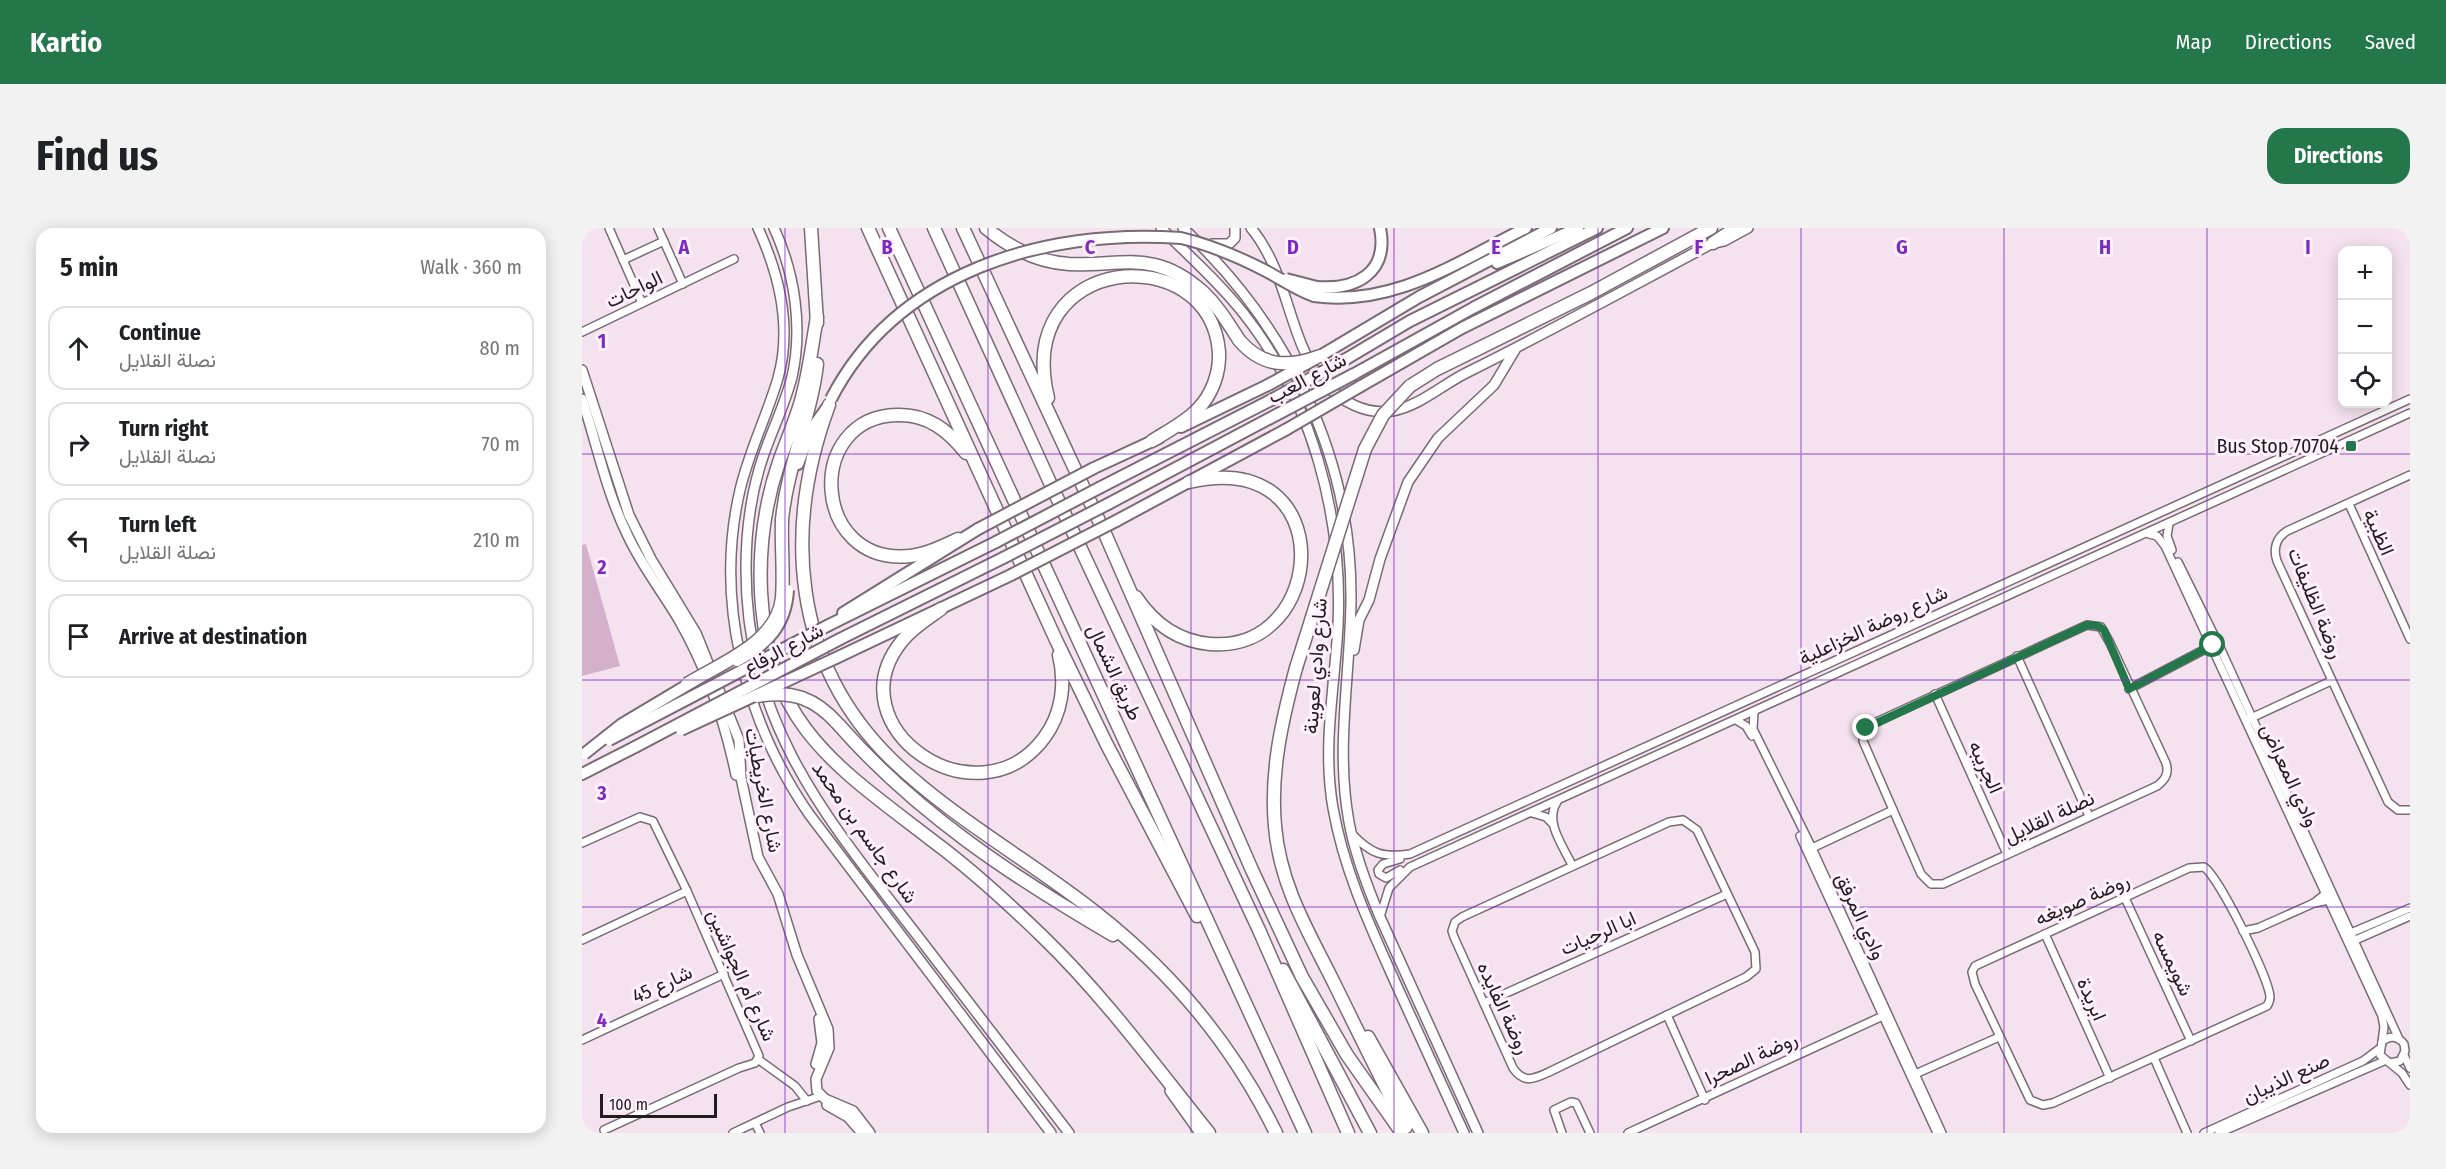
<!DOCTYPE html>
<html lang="en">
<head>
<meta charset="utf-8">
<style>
  :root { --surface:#fff; --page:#f2f2f2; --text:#202124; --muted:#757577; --line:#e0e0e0; --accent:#23774a }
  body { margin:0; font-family:"Fira Sans Condensed",Vazirmatn,sans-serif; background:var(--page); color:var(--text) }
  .controls { position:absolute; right:18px; top:18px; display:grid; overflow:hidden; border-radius:12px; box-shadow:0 3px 15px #0003 }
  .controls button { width:54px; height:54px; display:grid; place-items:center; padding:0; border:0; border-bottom:2px solid var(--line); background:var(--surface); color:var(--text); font:30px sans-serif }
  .scale { position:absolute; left:18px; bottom:15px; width:117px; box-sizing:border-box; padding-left:6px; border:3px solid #221c21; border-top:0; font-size:16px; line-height:21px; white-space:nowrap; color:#221c21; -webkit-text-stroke:4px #fff0fb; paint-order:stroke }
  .stop { position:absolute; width:18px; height:18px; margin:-14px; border:4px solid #23774a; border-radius:50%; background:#fff }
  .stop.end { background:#23774a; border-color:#fff; box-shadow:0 2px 6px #0008 }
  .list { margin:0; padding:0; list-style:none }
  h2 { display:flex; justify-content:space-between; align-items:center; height:78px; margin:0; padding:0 24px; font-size:26px }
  h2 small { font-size:20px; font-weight:400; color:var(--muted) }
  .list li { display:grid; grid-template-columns:39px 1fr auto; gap:18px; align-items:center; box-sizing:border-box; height:84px; margin:0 12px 12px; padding:0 12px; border:2px solid var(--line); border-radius:18px }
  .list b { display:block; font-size:22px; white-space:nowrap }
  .list p { margin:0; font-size:20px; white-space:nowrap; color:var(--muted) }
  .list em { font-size:20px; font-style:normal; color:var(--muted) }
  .icon { flex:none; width:33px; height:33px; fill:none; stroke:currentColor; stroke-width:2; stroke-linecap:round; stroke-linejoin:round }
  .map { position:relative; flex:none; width:1828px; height:905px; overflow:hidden; border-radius:18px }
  header { display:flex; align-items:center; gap:36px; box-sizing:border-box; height:84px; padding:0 30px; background:var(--accent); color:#fff }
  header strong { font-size:28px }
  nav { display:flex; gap:33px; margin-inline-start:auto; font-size:21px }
  .intro { display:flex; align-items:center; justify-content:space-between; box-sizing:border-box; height:144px; padding:0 36px }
  h1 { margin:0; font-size:42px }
  .button { padding:15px 27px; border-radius:18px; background:var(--accent); color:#fff; font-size:21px; font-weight:700 }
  main { display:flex; gap:36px; padding:0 36px }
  aside { flex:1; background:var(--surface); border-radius:18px; box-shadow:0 3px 15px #0003 }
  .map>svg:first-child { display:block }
</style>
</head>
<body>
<header>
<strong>Kartio</strong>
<nav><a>Map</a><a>Directions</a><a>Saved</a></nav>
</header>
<div class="intro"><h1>Find us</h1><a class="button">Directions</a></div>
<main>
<aside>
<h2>5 min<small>Walk · 360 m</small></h2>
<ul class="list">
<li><svg class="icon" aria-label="ahead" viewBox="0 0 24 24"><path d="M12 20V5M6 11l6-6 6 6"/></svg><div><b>Continue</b><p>نصلة القلايل</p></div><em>80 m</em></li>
<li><svg class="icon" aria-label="right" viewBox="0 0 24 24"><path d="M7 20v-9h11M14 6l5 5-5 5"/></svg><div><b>Turn right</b><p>نصلة القلايل</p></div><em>70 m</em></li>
<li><svg class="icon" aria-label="left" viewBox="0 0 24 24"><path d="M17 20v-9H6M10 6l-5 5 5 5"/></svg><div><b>Turn left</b><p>نصلة القلايل</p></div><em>210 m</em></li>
<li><svg class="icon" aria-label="arrive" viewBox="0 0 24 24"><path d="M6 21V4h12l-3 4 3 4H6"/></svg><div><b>Arrive at destination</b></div></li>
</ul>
</aside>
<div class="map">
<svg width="1828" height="905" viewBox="0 0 1828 905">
  <rect width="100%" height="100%" fill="#f4e2ef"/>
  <polygon fill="#d3b1ca" points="4,316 38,438 0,448 0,317"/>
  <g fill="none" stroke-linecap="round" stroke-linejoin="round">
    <defs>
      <g id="street">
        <polyline points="27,0 60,75"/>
        <polyline points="76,0 101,56"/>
        <polyline points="41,32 82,13"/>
        <polyline points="0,104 152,31"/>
        <path d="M1828 247 1705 303C1694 310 1691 321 1695 333L1806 574 1816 582H1828"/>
        <polyline points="1767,276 1828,411"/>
        <polyline points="1587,296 1585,308 1590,322"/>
        <polyline points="1567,306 1575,308 1583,318 1800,788 1802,799 1800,814"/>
        <polyline points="1596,334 1636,415 1817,811"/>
        <path d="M1505 397 1519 399 1528 415 1584 535C1587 545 1584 551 1575 558L1361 656H1349L1339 646 1281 513 1282 502 1288 497Z"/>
        <polyline points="1435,428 1507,588"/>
        <polyline points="1547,461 1633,416"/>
        <polyline points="1353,466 1425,626"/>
        <polyline points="1172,484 1171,501 1230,620 1360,905"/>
        <polyline points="1667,491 1749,453"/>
        <polyline points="1154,492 1164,498 1170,508"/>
        <path d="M975 574C962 593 981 618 990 637"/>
        <polyline points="950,585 964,589 971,596"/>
        <path d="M1101 592 1115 602 1173 724 1174 741 1164 749 967 844C952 851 942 856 931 840L872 709 870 703 873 694 880 689 1087 594Z"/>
        <path d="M770 606C789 626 801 630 828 626L1828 171"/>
        <polyline points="1218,608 1355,905"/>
        <polyline points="0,615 58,589 71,593 105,663 177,828 173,835 157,840 22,902"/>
        <polyline points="1228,621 1311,582"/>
        <path d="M1622 639C1637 649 1687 750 1688 769 1688 773 1687 775 1685 778L1471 875 1461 877 1448 872 1393 756 1390 744 1393 738 1607 640Z"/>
        <polyline points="818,642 804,650 797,646 796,642 801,636 818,631"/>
        <polyline points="1543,670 1609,813"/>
        <polyline points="1732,675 1752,671"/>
        <polyline points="798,689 807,660 828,639 1828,185"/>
        <polyline points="1661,703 1676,700 1732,675 1747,663"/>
        <polyline points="1463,706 1528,850"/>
        <polyline points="1764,707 1828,680"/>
        <polyline points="0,712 105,663"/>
        <polyline points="1769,714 1828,688"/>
        <polyline points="902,775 1145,666"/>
        <polyline points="1085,787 1123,872"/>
        <polyline points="0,812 142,746"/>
        <polyline points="1822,827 1828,840"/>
        <polyline points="1572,830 1605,905"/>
        <polyline points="177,832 213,858 225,873"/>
        <path d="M1808 835 1818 833 1823 823 1822 816C1816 808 1807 807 1800 814L1798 827 1820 845 1828 857"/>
        <polyline points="1331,847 1417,809"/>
        <polyline points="173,895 178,905"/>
        <polyline points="151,905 206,879 239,868"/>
        <polyline points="980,905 972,882 989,874 994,875 1008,905"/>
        <polyline points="1046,905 1303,787"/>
        <polyline points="1622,905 1781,833 1797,821"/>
        <polyline points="1637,905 1802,833"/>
      </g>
      <g id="secondary">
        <path d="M176 0C197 46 210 100 196 150 185 188 167 223 158 262 132 373 163 493 227 586L469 905"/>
        <path d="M192 0C213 46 221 99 210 149 203 176 191 200 182 226 169 263 164 303 164 341 164 499 247 593 338 711 388 776 437 840 487 905"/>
        <path d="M579 0C607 28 637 54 662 86 730 172 761 288 756 397 753 458 740 518 751 580 762 643 788 698 814 756 837 806 859 855 882 905"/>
        <path d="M601 0C704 96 769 225 769 368 769 443 753 519 767 594 773 627 785 658 798 689L896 905"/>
        <path d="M669 0C708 47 706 114 742 154 759 174 784 187 810 183 838 178 861 156 886 144 969 103 1050 58 1131 15L1142 13 1166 0"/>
        <polyline points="630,16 647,16 653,10 653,0"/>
        <polyline points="0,142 47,287 69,331 114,405 157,512 159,550 176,629 196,666 215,727 246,801 247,820 234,851 235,863 243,871 271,883 288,905"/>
        <path d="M0 171C15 216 24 263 45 306 59 337 80 363 97 392 124 439 143 494 154 547"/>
        <polyline points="772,422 777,392 787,372 798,331 826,254 856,210 912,157 933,122"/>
        <polyline points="234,836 240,815 237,791"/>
        <polyline points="588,863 618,905"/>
        <polyline points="245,877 266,889 280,905"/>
      </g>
      <g id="primary">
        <polyline points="915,35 996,0"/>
        <path d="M735 59C774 62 807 45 798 0"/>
        <path d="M732 68C812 79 875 34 944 0"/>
        <polyline points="738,128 837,69 969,0"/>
        <polyline points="764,131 828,93 1015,0"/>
        <polyline points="772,146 891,80 1045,0"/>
        <polyline points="779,158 880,100 1081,0"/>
        <polyline points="599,199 686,157"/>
        <polyline points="216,236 229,202 244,181"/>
        <polyline points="512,240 577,210"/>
        <polyline points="519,259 691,171"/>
        <polyline points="526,276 696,186"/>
        <polyline points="534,293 705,201"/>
        <polyline points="261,385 396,301"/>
        <polyline points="247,397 414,314"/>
        <polyline points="258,411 421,330"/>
        <polyline points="254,430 429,347"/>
        <polyline points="0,546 53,519"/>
      </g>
      <g id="highway">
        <polyline points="229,0 235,95"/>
        <polyline points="286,0 474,412 525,517 615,688"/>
        <polyline points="307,0 723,905"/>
        <polyline points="352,0 470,259 677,702 766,905"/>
        <polyline points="381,0 524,308 670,642 720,749 765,827 820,905"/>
        <path d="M404 0C428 20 455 34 487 36 542 38 573 21 621 64 636 78 646 95 657 112"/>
        <polyline points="1131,15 1154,0"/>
        <path d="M235 89C230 117 227 145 219 173 213 194 204 214 197 234 183 275 177 321 179 364 186 498 254 538 351 613 390 642 426 675 461 709 522 768 574 839 627 905"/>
        <polyline points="828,158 855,141 1009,65 1129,0"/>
        <path d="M466 170C430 24 628 10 637 124 638 145 630 167 615 182 602 195 584 204 570 213"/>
        <path d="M247 177C201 301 210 434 309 531 370 590 447 632 513 684 591 745 651 817 694 905"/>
        <path d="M200 292C205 238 229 189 235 136"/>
        <path d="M376 311C361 318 345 326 328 328 229 338 222 189 315 187 345 186 366 202 384 225"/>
        <path d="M554 369C572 396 595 413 628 416 746 426 760 218 607 254"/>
        <path d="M359 381C345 391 330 400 320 413 250 499 395 599 462 510 480 486 484 456 477 427"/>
        <path d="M714 440C700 492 688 544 693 598 698 659 728 706 754 759 777 806 800 853 824 899"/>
        <path d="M257 497C333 584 431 649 531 707"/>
        <polyline points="701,742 788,905"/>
        <polyline points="786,809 840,905"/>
      </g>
    </defs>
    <use href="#street" stroke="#796a75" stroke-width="10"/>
    <use href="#secondary" stroke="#796a75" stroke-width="12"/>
    <use href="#primary" stroke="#796a75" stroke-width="14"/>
    <use href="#highway" stroke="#796a75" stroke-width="15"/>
    <use href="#street" stroke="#fff" stroke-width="7"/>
    <use href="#secondary" stroke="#fff" stroke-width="9"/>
    <use href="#primary" stroke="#fff" stroke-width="10"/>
    <use href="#highway" stroke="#fff" stroke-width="12"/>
    <defs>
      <g id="primary-bridge">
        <polyline points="704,51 735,59"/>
        <polyline points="686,157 733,131"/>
        <path d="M249 171C314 45 461 0 599 10 629 17 657 29 684 43 701 52 715 62 732 68"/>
        <polyline points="691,171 764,131"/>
        <polyline points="696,186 772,146"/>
        <polyline points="705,201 779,158"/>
        <polyline points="396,301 512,240"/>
        <polyline points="414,314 519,259"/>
        <polyline points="421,330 526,276"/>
        <polyline points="429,347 534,293"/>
        <path d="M155 433C185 417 204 397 206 362"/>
        <polyline points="99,502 254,430"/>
        <polyline points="27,512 247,397"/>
        <polyline points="53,519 258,411"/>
        <polyline points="2,526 40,496 112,453"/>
      </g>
      <g id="highway-bridge">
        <path d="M657 112C680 139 706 140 738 128"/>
        <polyline points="714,440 783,221 801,187 828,158"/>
        <path d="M105 456C139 435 195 415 200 370 202 344 199 318 200 292"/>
        <path d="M175 468C211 462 233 470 257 497"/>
      </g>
    </defs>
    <use href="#primary-bridge" stroke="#796a75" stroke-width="14" stroke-linecap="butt"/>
    <use href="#highway-bridge" stroke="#796a75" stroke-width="15" stroke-linecap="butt"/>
    <use href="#primary-bridge" stroke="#fff" stroke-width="10"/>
    <use href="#highway-bridge" stroke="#fff" stroke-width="12"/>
  </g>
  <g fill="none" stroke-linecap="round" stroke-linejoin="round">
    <polyline stroke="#23774a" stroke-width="8" points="1284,500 1505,397 1516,398 1522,402 1547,461 1631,417"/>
  </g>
  <path fill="none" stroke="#7b2cbf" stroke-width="1.5" stroke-opacity="0.55" d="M203 0V905M406 0V905M609 0V905M812 0V905M1016 0V905M1219 0V905M1422 0V905M1625 0V905M0 226H1828M0 452H1828M0 679H1828"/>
  <rect fill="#23774a" stroke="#fff0fb" stroke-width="2" x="1763" y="212" width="12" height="12" rx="3"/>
  <g text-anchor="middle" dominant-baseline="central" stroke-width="6" stroke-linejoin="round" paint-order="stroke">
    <g font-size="20" fill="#221c21" stroke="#fff0fb">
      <text transform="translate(52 61) rotate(-26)">الواحات</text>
      <text transform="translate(725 150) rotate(-28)">شارع العب</text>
      <text transform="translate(1797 304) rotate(66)">الظبية</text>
      <text transform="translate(1734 375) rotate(68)">روضة الظليفات</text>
      <text transform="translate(1291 397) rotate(-25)">شارع روضة الخزاعلية</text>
      <text transform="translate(201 421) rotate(-28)">شارع الرفاع</text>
      <text transform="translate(733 438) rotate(-86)">شارع وادي لعوينة</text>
      <text transform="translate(533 444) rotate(65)">طريق الشمال</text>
      <text transform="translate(1404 539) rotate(66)">الجريبه</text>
      <text transform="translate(1708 547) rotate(65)">وادي المعراض</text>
      <text transform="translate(182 562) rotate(79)">شارع الخريطيات</text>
      <text transform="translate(1467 589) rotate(-25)">نصلة القلايل</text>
      <text transform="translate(283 604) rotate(55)">شارع جاسم بن محمد</text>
      <text transform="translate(1500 671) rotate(-24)">روضة صويغه</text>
      <text transform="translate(1279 688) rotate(65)">وادي المرفق</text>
      <text transform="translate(1016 705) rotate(-24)">ابا الرحيات</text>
      <text transform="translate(1591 735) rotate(65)">شويمسه</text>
      <text transform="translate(160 747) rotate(66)">شارع أم الجواشين</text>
      <text transform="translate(80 756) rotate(-25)">شارع 45</text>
      <text transform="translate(1510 771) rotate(66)">ابريدة</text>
      <text transform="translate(922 780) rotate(65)">روضة الفايده</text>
      <text transform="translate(1169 830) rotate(-25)">روضة الصحرا</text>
      <text transform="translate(1704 850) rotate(-25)">صنع الذيبان</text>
    </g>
    <g font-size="20" fill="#221c21" stroke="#fff0fb" text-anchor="end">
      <text x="1757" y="218">Bus Stop 70704</text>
    </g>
  </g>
  <g font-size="20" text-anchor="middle" font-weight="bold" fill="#7b2cbf" stroke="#fff0fb" stroke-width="6" stroke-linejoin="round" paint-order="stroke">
    <text x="102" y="26">A</text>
    <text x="305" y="26">B</text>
    <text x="508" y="26">C</text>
    <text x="711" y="26">D</text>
    <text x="914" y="26">E</text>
    <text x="1117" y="26">F</text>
    <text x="1320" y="26">G</text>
    <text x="1523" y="26">H</text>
    <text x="1726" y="26">I</text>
    <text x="20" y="120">1</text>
    <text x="20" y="346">2</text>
    <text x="20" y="572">3</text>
    <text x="20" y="799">4</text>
  </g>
</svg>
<div class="controls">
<button>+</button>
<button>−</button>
<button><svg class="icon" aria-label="locate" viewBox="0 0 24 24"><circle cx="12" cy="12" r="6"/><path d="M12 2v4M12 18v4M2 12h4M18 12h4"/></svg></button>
</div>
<div class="scale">100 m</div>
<div class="stop" style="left:1631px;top:417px"></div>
<div class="stop end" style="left:1284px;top:500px"></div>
</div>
</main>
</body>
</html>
